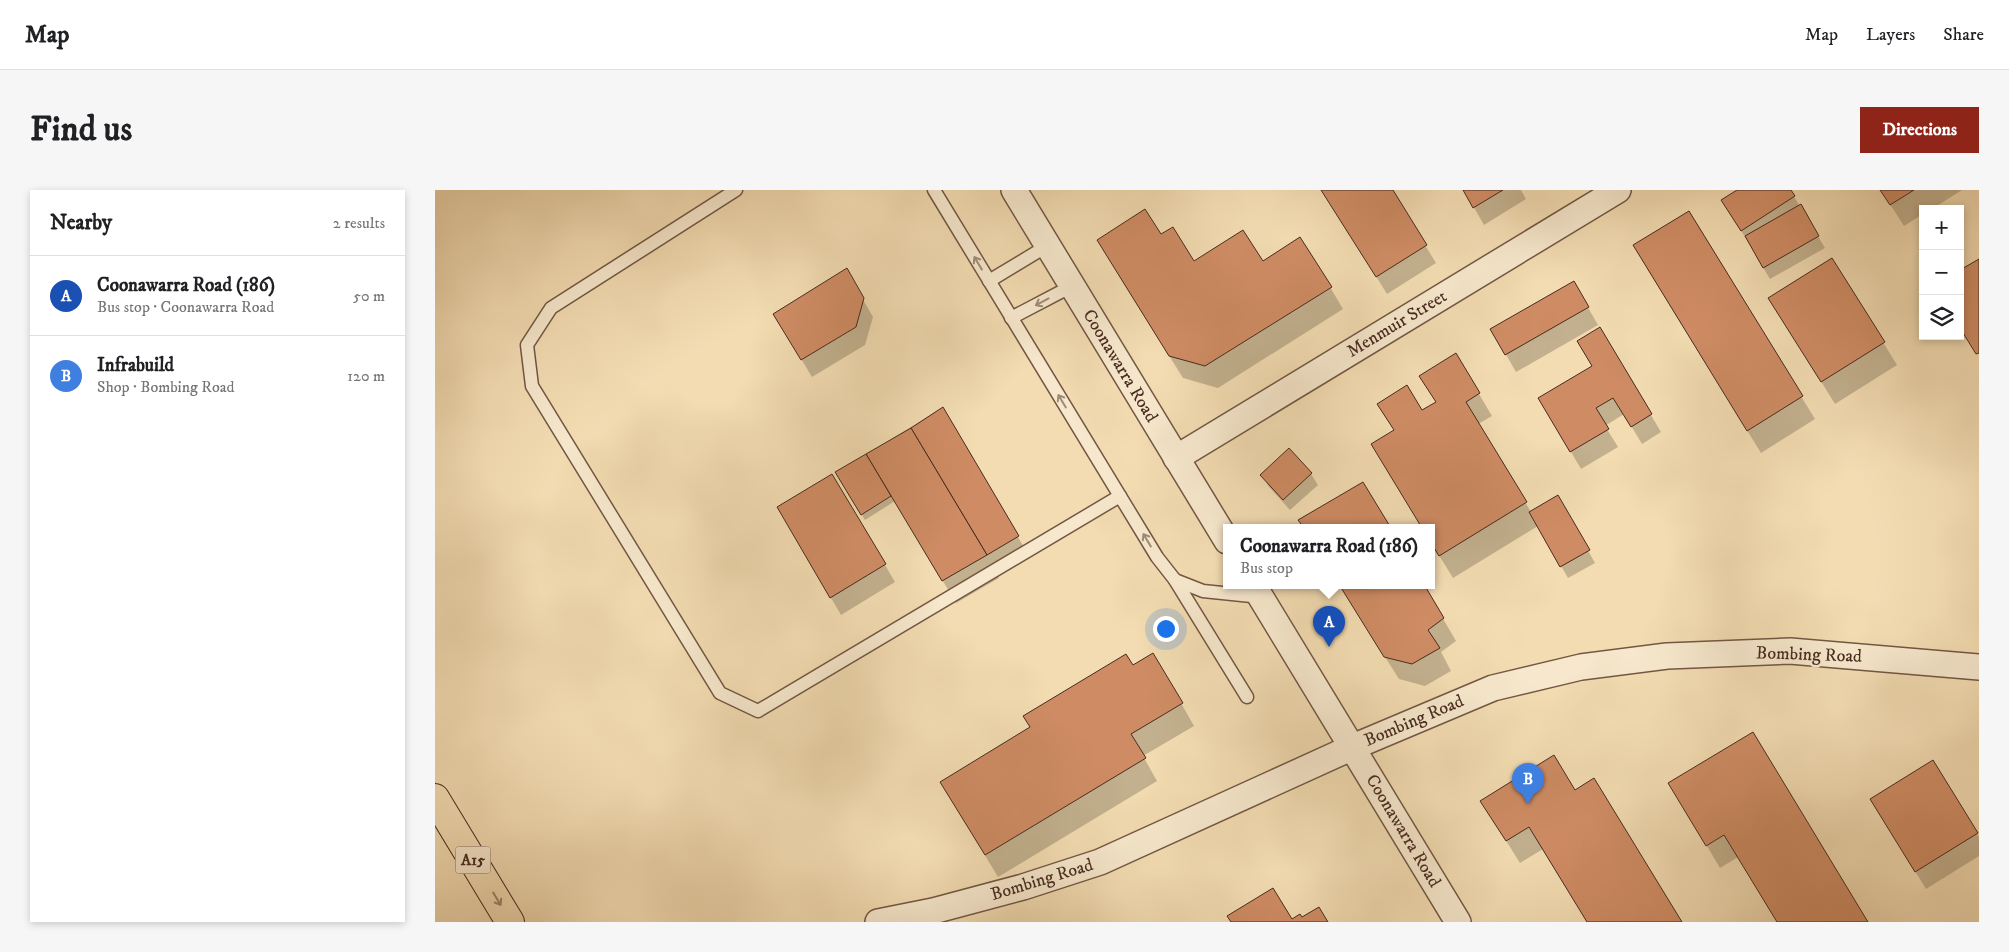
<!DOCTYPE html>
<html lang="en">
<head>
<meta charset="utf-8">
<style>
  :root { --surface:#fff; --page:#f6f6f6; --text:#202124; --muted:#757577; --line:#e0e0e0; --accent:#8f2418 }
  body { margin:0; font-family:"IM FELL DW Pica",serif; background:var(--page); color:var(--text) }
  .controls { position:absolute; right:15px; top:15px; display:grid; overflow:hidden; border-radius:0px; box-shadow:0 2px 8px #0003 }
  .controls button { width:45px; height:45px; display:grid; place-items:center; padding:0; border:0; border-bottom:1px solid var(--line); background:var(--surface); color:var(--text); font:25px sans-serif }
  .you { position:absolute; left:730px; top:438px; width:18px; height:18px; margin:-12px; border:4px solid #fff; border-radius:50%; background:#1a73e8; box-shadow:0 0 0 8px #1a73e833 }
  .badge { display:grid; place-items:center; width:32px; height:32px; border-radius:50%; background:var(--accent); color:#fff; font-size:16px; font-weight:700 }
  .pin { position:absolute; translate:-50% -41px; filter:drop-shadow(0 1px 2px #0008) }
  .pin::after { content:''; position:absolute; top:26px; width:18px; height:15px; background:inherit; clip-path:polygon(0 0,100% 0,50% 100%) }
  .popup { position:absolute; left:788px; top:334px; width:212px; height:65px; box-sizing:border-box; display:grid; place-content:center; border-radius:0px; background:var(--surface); filter:drop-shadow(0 1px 4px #0005); font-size:16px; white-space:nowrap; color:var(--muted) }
  .popup b { font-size:19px; color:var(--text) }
  .popup::after { content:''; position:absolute; left:50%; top:100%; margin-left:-10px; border:10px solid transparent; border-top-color:var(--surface) }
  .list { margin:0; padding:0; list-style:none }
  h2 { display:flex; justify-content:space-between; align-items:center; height:65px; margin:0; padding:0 20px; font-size:21px }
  h2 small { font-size:16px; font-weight:400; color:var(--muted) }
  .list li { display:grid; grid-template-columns:32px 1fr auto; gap:15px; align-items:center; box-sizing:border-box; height:80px; padding:0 20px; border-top:1px solid var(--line) }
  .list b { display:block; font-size:19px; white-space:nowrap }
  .list p { margin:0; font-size:16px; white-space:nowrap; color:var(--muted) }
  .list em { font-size:16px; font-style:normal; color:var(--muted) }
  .icon { flex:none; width:28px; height:28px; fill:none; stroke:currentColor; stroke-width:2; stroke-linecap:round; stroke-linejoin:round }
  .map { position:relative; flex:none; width:1544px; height:732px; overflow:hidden; border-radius:0px }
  header { display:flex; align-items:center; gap:30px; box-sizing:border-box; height:70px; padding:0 25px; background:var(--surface); border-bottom:1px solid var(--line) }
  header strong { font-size:24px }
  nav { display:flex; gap:28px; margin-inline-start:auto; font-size:18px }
  .intro { display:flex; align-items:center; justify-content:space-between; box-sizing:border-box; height:120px; padding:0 30px }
  h1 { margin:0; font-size:35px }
  .button { padding:12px 22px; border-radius:0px; background:var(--accent); color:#fff; font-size:18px; font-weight:700 }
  main { display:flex; gap:30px; padding:0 30px }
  aside { flex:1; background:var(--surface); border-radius:0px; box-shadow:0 2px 8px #0003 }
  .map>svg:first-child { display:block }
</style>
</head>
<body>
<header>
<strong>Map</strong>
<nav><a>Map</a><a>Layers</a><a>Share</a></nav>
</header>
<div class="intro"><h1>Find us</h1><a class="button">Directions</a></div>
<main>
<aside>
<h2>Nearby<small>2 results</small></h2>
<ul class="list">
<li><span class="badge" style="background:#1a4fb4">A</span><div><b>Coonawarra Road (186)</b><p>Bus stop · Coonawarra Road</p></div><em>50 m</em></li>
<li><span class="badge" style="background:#3f7fe0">B</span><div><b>Infrabuild</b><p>Shop · Bombing Road</p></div><em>120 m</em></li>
</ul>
</aside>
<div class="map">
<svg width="1544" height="732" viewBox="0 0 1544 732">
  <rect width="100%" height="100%" fill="#f3dcb2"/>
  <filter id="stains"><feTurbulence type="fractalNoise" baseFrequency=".004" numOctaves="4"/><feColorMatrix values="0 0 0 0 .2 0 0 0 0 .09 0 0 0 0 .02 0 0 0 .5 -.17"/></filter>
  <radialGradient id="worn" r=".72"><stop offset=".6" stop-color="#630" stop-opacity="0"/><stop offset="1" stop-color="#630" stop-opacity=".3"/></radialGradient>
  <g fill="#0003">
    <polygon points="888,0 956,0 1001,73 952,104"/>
    <polygon points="1029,0 1086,0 1091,9 1049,35"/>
    <polygon points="1305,0 1355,0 1390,58 1335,89 1295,22"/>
    <polygon points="1446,0 1527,0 1497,19 1488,19 1488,24 1469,36"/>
    <polygon points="1253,23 1380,229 1326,263 1212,78"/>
    <polygon points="1397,69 1462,175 1400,214 1348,130"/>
    <polygon points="676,73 827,73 895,97 908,119 783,198 748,188"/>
    <polygon points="411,80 438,127 430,155 377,187 350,142"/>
    <polygon points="1139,93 1163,135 1081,182 1057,140"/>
    <polygon points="1164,138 1226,242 1207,254 1189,224 1170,236 1183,257 1146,279 1105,209 1159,177"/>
    <polygon points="1044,204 1057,226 1043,234 1096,322 1123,307 1160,373 1133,388 1103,336 1018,388 996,352 996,338 988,338 951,277 960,241 944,214 987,222"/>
    <polygon points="507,218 593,364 561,383 564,388 521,413 460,311 430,330 402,282"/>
    <polygon points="854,260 876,284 883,295 855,320 834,297 827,285"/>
    <polygon points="397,285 460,392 406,425 343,317"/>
    <polygon points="927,293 954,338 870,338 865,330"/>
    <polygon points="905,396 989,396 1021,451 1006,462 1016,481 990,496 964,489"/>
    <polygon points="698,477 746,513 759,536 708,566 722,591 563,687 519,614"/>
    <polygon points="1498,571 1544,647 1544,666 1491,699 1446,626"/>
    <polygon points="1140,602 1246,732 1153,732 1108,659 1085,673 1060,633"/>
    <polygon points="1248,616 1432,732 1342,732 1303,667 1285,678"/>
  </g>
  <g fill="#cf8c64" stroke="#472b20">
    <polygon points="886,0 958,0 992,55 941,87"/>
    <polygon points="1028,0 1068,0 1038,18"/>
    <polygon points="1302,0 1356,0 1360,6 1306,41 1286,10"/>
    <polygon points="1445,0 1479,0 1455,15"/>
    <polygon points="1366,14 1384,46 1328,78 1310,46"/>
    <polygon points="710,19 726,44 738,37 759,71 808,40 828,71 865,47 897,97 770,176 734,166 662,50"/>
    <polygon points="1254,21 1368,206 1312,241 1198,55"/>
    <polygon points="1397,68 1450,152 1386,192 1333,108"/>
    <polygon points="1544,69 1544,163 1541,164 1525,138 1525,80"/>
    <polygon points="412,78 429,108 421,137 366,170 338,124"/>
    <polygon points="1139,91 1154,117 1070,165 1055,139"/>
    <polygon points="1165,137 1217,224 1196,237 1178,208 1161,218 1174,239 1135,262 1103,208 1157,176 1142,151"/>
    <polygon points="1021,163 1045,203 1031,212 1092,312 1004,366 996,353 996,338 987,338 936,254 959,240 942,214 972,195 987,220 1001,212 984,186"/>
    <polygon points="508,217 584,346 552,365 476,238"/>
    <polygon points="476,238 552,365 507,391 431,264"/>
    <polygon points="854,258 877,283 848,310 825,285"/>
    <polygon points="431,264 456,306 426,325 400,282"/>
    <polygon points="397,284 451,374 395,408 342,317"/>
    <polygon points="928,292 956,338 869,338 863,330"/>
    <polygon points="1123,305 1155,360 1125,377 1094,322"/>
    <polygon points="905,396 990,396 1009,428 993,440 1005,458 977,474 949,467"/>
    <polygon points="718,463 748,513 696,544 711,568 550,665 505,592 595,537 588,526 691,464 698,475"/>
    <polygon points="1318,542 1433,732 1342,732 1289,645 1271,656 1233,593"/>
    <polygon points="1119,565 1140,600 1159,588 1247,732 1152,732 1094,637 1071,651 1045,611"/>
    <polygon points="1498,570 1543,643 1480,682 1435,609"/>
    <polygon points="838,698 857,729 865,724 867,727 884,717 893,732 796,732 792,726"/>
  </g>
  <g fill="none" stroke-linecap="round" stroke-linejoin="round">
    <defs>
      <g id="lane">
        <polyline points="301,0 116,118 92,155 97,196 285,503 323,521 685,306"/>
        <polyline points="499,0 722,367 740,390 812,507"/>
        <polyline points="554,91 612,56"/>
        <polyline points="576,128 637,96"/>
        <polyline points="740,390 768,401 826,407"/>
      </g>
      <g id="street">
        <polyline points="579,0 792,351"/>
        <polyline points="741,268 1183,0"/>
        <polyline points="819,396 1023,732"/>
        <polyline points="443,732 498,721 588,697 665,672 918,557 1058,498 1146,477 1232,466 1355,461 1544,477"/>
      </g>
      <polyline id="primary" points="0,608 75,732"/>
    </defs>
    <use href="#lane" stroke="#725744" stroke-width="15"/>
    <use href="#street" stroke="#725744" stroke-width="28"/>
    <use href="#primary" stroke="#472b20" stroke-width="30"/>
    <use href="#lane" stroke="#f7e8cd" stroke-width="12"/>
    <use href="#street" stroke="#f7e8cd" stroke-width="25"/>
    <use href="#primary" stroke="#f3dcb2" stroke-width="28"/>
  </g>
  <defs><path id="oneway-shaft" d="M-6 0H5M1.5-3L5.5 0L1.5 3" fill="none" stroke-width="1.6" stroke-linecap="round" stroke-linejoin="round" transform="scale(1.25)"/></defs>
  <g stroke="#9f8a76">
    <use href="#oneway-shaft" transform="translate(543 73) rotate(-121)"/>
    <use href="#oneway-shaft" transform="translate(607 112) rotate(152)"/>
    <use href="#oneway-shaft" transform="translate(627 211) rotate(-121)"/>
    <use href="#oneway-shaft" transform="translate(712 350) rotate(-121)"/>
  </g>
  <use stroke="#9d8469" href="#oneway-shaft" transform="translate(62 709) rotate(59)"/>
  <g text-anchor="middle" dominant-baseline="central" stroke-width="5" stroke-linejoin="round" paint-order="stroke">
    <rect fill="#f7e8cd" stroke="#7c6454" stroke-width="1" x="20.5" y="656.5" width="35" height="27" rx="4"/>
    <g font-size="16" font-weight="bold" fill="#472b20">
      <text x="38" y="670">A15</text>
    </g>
    <g font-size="18" fill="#472b20" stroke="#f7e8cd">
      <text transform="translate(962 134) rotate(-31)">Menmuir Street</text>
      <text transform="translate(685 176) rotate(59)">Coonawarra Road</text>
      <text transform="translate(1374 465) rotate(2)">Bombing Road</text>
      <text transform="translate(979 531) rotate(-23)">Bombing Road</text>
      <text transform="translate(968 641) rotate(59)">Coonawarra Road</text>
      <text transform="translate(607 690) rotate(-17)">Bombing Road</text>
    </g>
  </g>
  <rect width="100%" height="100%" filter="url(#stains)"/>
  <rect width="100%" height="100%" fill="url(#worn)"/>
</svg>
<div class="controls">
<button>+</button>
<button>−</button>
<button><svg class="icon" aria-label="layers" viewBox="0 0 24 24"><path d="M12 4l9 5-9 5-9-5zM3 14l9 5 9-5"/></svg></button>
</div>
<div class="you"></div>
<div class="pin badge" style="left:894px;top:457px;background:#1a4fb4">A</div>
<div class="popup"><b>Coonawarra Road (186)</b>Bus stop</div>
<div class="pin badge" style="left:1093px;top:614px;background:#3f7fe0">B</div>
</div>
</main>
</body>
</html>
